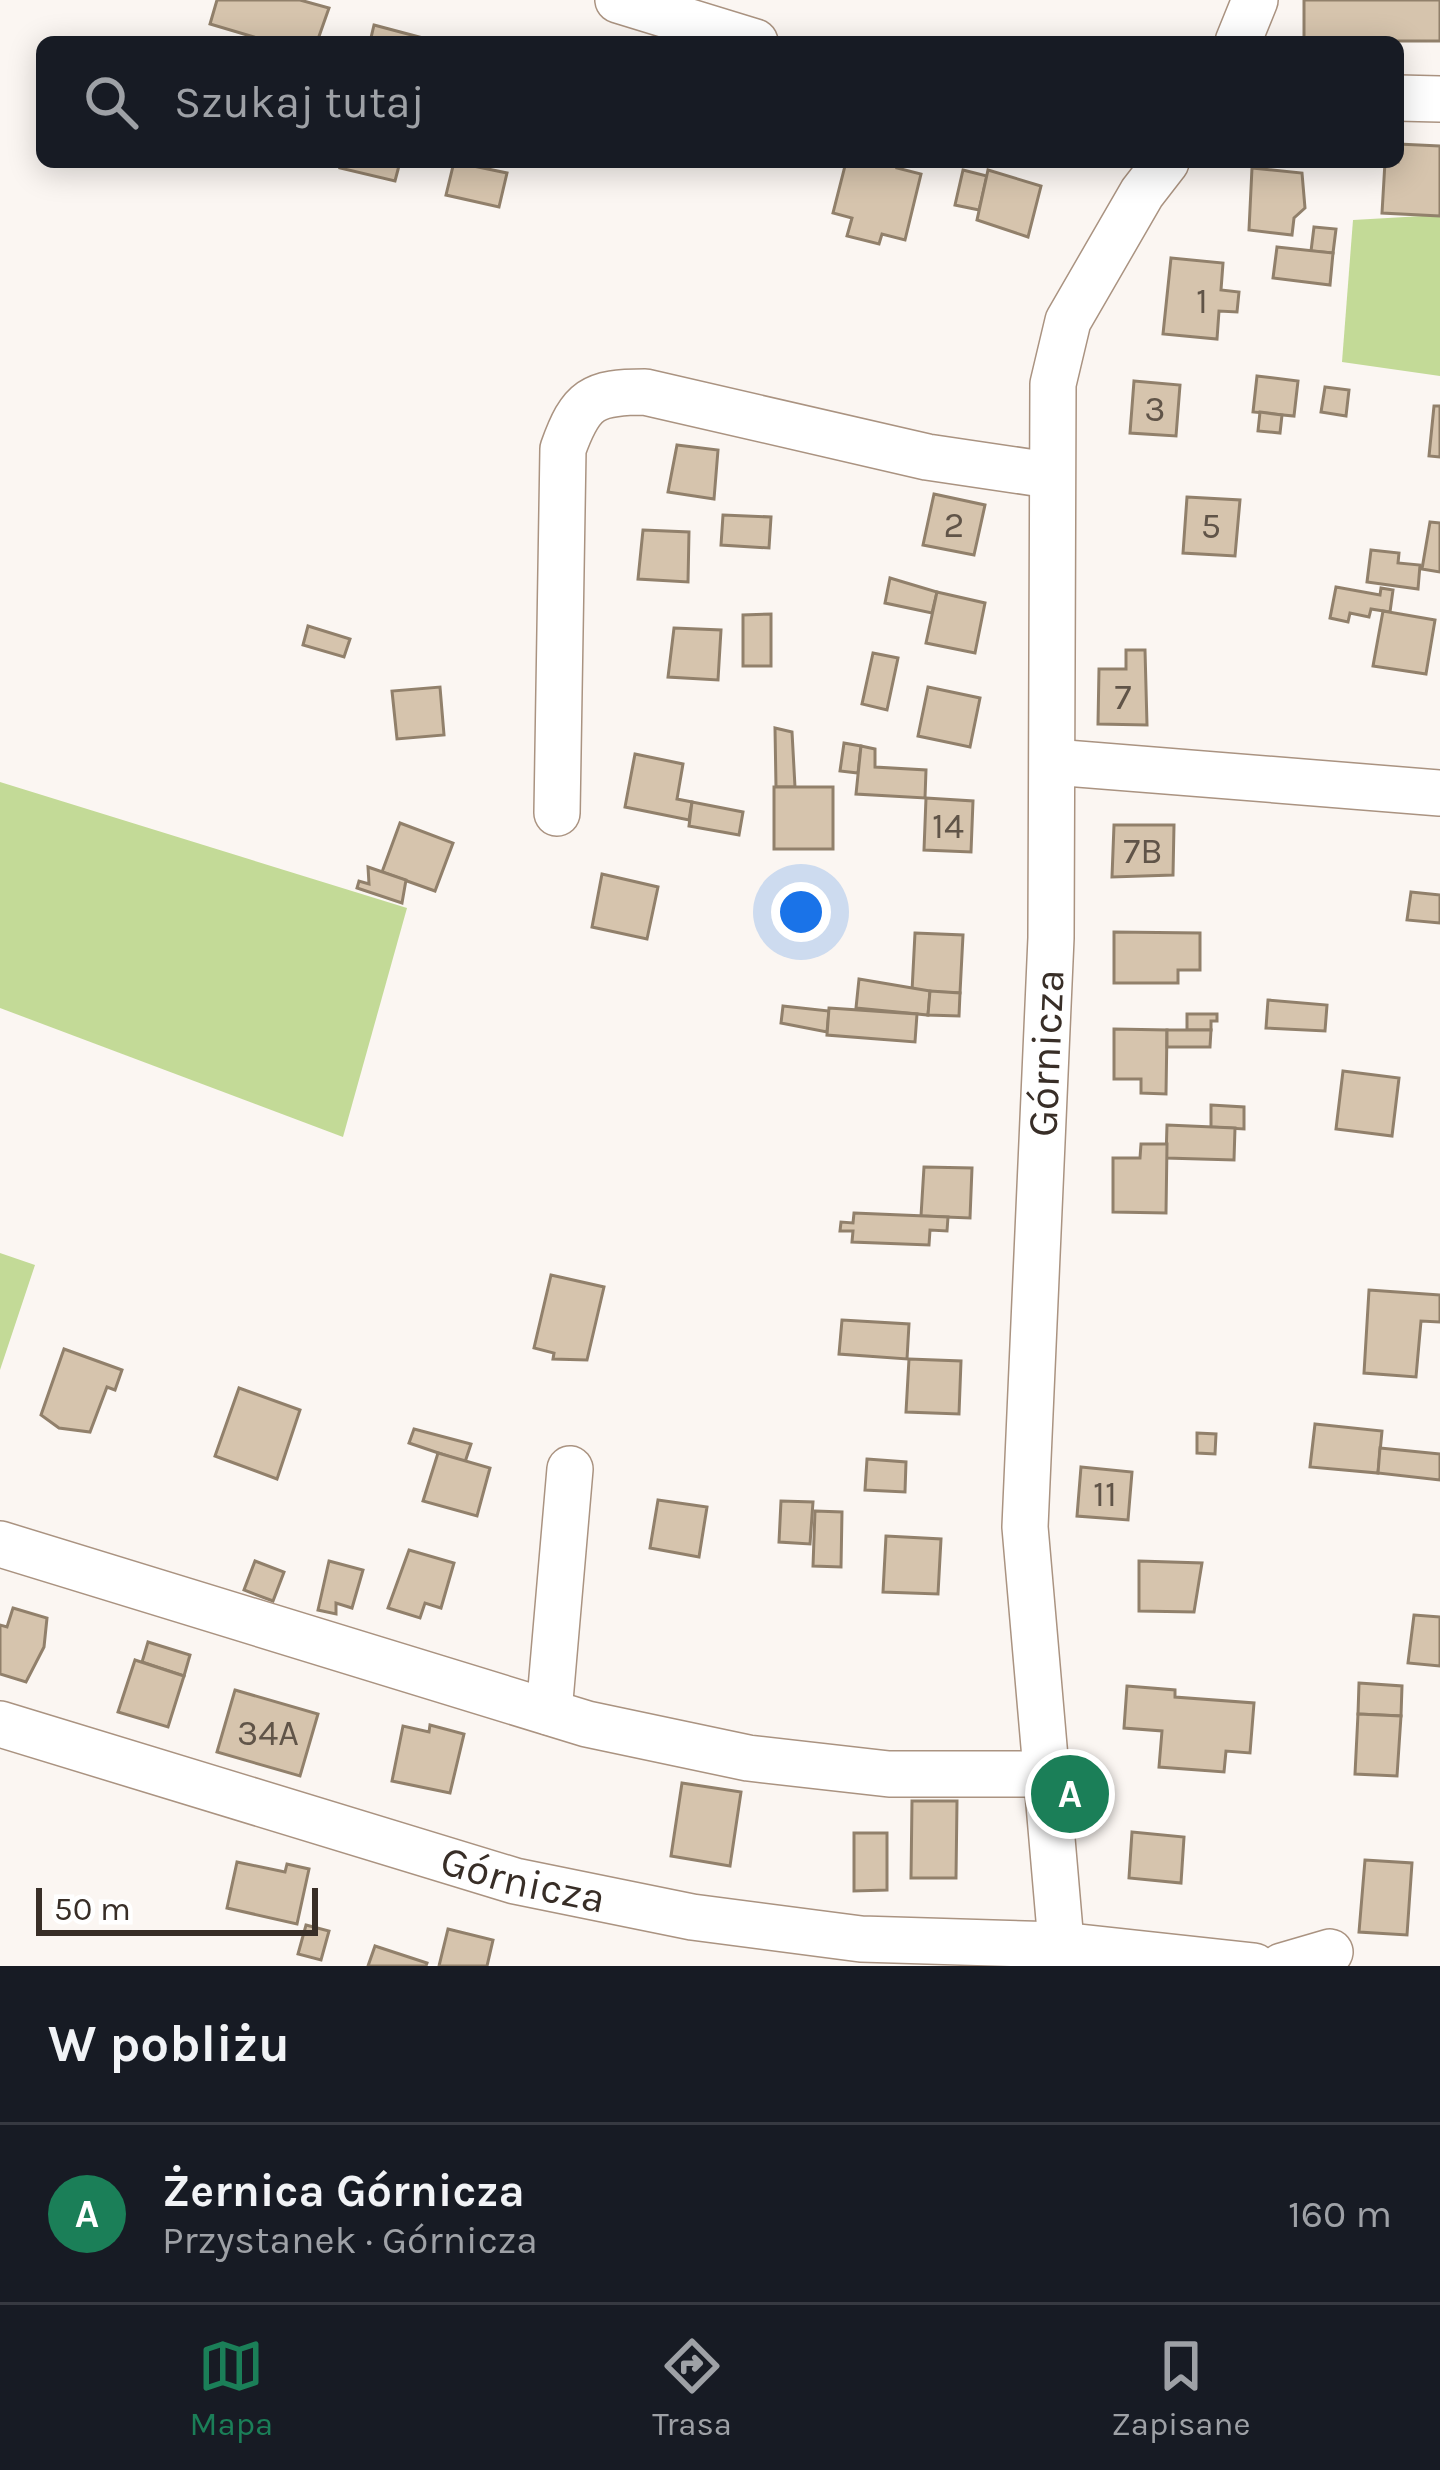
<!DOCTYPE html>
<html lang="pl">
<head>
<meta charset="utf-8">
<style>
  :root { --surface:#171b24; --page:#242831; --text:#f1f3f6; --muted:#9ea1a6; --line:#363941; --accent:#1b7f58 }
  body { margin:0; font-family:Karla,sans-serif; background:var(--page); color:var(--text) }
  .scale { position:absolute; left:36px; bottom:30px; width:282px; box-sizing:border-box; padding-left:12px; border:6px solid #382e27; border-top:0; font-size:33px; line-height:42px; white-space:nowrap; color:#382e27; -webkit-text-stroke:9px #fff; paint-order:stroke }
  .you { position:absolute; left:801px; top:912px; width:42px; height:42px; margin:-30px; border:9px solid #fff; border-radius:50%; background:#1a73e8; box-shadow:0 0 0 18px #1a73e833 }
  .badge { display:grid; place-items:center; width:78px; height:78px; border-radius:50%; background:var(--accent); color:#fff; font-size:39px; font-weight:700 }
  .pin { position:absolute; translate:-50% -50%; border:6px solid #fff; box-shadow:0 3px 12px #0006 }
  .list { margin:0; padding:0; list-style:none }
  h2 { display:flex; justify-content:space-between; align-items:center; height:156px; margin:0; padding:0 48px; font-size:51px }
  h2 small { font-size:39px; font-weight:400; color:var(--muted) }
  .list li { display:grid; grid-template-columns:78px 1fr auto; gap:36px; align-items:center; box-sizing:border-box; height:180px; padding:0 48px; border-top:3px solid var(--line) }
  .list b { display:block; font-size:45px; white-space:nowrap }
  .list p { margin:0; font-size:39px; white-space:nowrap; color:var(--muted) }
  .list em { font-size:39px; font-style:normal; color:var(--muted) }
  .icon { flex:none; width:66px; height:66px; fill:none; stroke:currentColor; stroke-width:2; stroke-linecap:round; stroke-linejoin:round }
  .map { position:relative; flex:none; width:1440px; height:1966px; overflow:hidden }
  .search { position:absolute; background:var(--surface); box-shadow:0 6px 30px #0003; left:36px; right:36px; top:36px; height:132px; display:flex; align-items:center; gap:30px; box-sizing:border-box; padding:0 42px; border-radius:18px; color:var(--muted); font-size:45px }
  .sheet { height:336px; background:var(--surface) }
  nav { display:flex; justify-content:space-around; align-items:center; box-sizing:border-box; height:168px; border-top:3px solid var(--line); background:var(--surface); font-size:33px; color:var(--muted) }
  nav a { display:grid; justify-items:center; gap:6px }
  nav .on { color:var(--accent) }
  .map>svg:first-child { display:block }
</style>
</head>
<body>
<div class="map">
<svg width="1440" height="1966" viewBox="0 0 1440 1966">
  <rect width="100%" height="100%" fill="#fbf6f2"/>
  <g fill="#c3da97">
    <polygon points="1440,215 1440,376 1342,362 1353,220"/>
    <polygon points="0,782 407,908 343,1137 0,1008"/>
    <polygon points="0,1253 35,1265 0,1370"/>
  </g>
  <g fill="#d6c4ad" stroke="#91806b" stroke-width="3">
    <polygon points="217,0 300,0 329,8 317,42 271,42 210,24"/>
    <rect x="1304" y="0" width="136" height="41"/>
    <polygon points="374,25 438,42 370,42"/>
    <polygon points="1398,144 1440,146 1440,216 1382,213 1385,162 1398,162"/>
    <polygon points="342,162 400,162 395,181 340,168"/>
    <polygon points="454,162 507,173 499,207 446,195"/>
    <polygon points="846,162 899,162 897,168 921,174 905,240 882,234 879,244 847,236 852,218 833,213"/>
    <polygon points="1252,168 1302,173 1305,208 1294,218 1292,235 1249,230"/>
    <polygon points="963,170 987,176 979,210 955,205"/>
    <polygon points="988,170 1041,186 1028,237 977,220"/>
    <polygon points="1314,227 1336,229 1333,253 1311,251"/>
    <polygon points="1277,247 1333,253 1330,285 1273,278"/>
    <polygon points="1171,258 1223,263 1221,290 1239,292 1237,312 1219,311 1217,339 1163,334"/>
    <polygon points="1257,376 1298,381 1294,416 1253,412"/>
    <polygon points="1134,381 1180,385 1176,436 1130,433"/>
    <polygon points="1325,387 1349,390 1346,416 1321,412"/>
    <polygon points="1434,406 1440,406 1440,457 1429,456"/>
    <polygon points="1260,412 1282,415 1280,433 1258,431"/>
    <polygon points="677,445 718,450 714,499 668,492"/>
    <polygon points="934,494 985,505 974,555 923,545"/>
    <polygon points="1187,497 1240,500 1235,556 1183,553"/>
    <polygon points="723,515 771,517 769,548 721,545"/>
    <polygon points="1430,522 1440,523 1440,572 1422,569"/>
    <polygon points="643,530 689,532 688,582 638,579"/>
    <polygon points="1371,550 1399,553 1398,563 1420,565 1418,589 1367,582"/>
    <polygon points="890,578 937,592 932,613 885,603"/>
    <polygon points="1336,587 1380,595 1381,588 1393,590 1390,612 1371,609 1369,617 1350,613 1348,622 1330,618"/>
    <polygon points="937,592 985,603 975,653 926,643"/>
    <polygon points="1383,611 1435,620 1426,674 1373,666"/>
    <polygon points="771,614 771,666 743,666 743,615"/>
    <polygon points="308,626 350,639 344,657 303,645"/>
    <polygon points="674,628 721,630 718,680 668,677"/>
    <polygon points="1126,650 1145,650 1147,725 1098,724 1099,669 1126,669"/>
    <polygon points="873,653 898,658 887,710 862,704"/>
    <polygon points="440,687 444,735 397,739 392,691"/>
    <polygon points="928,687 980,698 970,747 918,736"/>
    <polygon points="775,728 792,732 795,787 776,787"/>
    <polygon points="844,743 861,746 858,773 840,771"/>
    <polygon points="861,746 875,749 875,767 926,770 925,798 856,794"/>
    <polygon points="635,754 683,764 677,799 692,802 689,820 625,807"/>
    <rect x="774" y="787" width="59" height="62"/>
    <polygon points="926,798 973,801 971,852 924,850"/>
    <polygon points="692,802 743,812 739,835 689,826"/>
    <polygon points="400,823 453,843 435,891 382,872"/>
    <polygon points="1114,825 1174,825 1173,875 1112,877"/>
    <polygon points="368,867 406,880 402,903 357,888 359,881 369,884"/>
    <polygon points="602,874 658,887 647,939 592,927"/>
    <polygon points="1411,892 1440,895 1440,923 1407,920"/>
    <polygon points="1114,932 1200,933 1200,970 1178,970 1178,983 1114,983"/>
    <polygon points="915,933 963,935 960,993 912,991"/>
    <polygon points="859,979 930,991 928,1015 856,1008"/>
    <polygon points="930,991 960,993 959,1016 928,1015"/>
    <polygon points="1268,1000 1327,1005 1325,1031 1266,1028"/>
    <polygon points="783,1006 829,1011 827,1032 781,1023"/>
    <polygon points="829,1008 917,1014 915,1042 827,1035"/>
    <polygon points="1187,1014 1217,1014 1217,1021 1211,1021 1211,1030 1187,1030"/>
    <polygon points="1114,1029 1167,1030 1166,1094 1141,1093 1141,1079 1114,1079"/>
    <polygon points="1167,1030 1211,1030 1210,1047 1167,1047"/>
    <polygon points="1343,1071 1399,1078 1392,1136 1336,1129"/>
    <polygon points="1211,1105 1244,1107 1244,1129 1211,1127"/>
    <polygon points="1167,1125 1235,1128 1234,1160 1166,1158"/>
    <polygon points="1141,1144 1167,1144 1166,1213 1113,1212 1113,1158 1140,1158"/>
    <polygon points="924,1167 972,1168 970,1218 921,1216"/>
    <polygon points="854,1213 948,1217 947,1231 930,1230 929,1245 852,1242 853,1231 840,1231 841,1222 853,1223"/>
    <polygon points="551,1275 604,1287 587,1360 553,1359 554,1353 534,1348"/>
    <polygon points="1369,1290 1440,1295 1440,1322 1421,1321 1416,1377 1364,1373"/>
    <polygon points="842,1320 909,1324 907,1359 839,1354"/>
    <polygon points="64,1349 122,1370 115,1390 107,1387 90,1432 59,1428 41,1415"/>
    <polygon points="909,1359 961,1361 959,1414 906,1412"/>
    <polygon points="239,1388 300,1410 277,1479 215,1456"/>
    <polygon points="1315,1424 1382,1431 1378,1473 1310,1467"/>
    <polygon points="414,1429 471,1444 465,1462 409,1443"/>
    <polygon points="1197,1433 1216,1434 1215,1454 1197,1453"/>
    <polygon points="1380,1448 1440,1454 1440,1480 1378,1473"/>
    <polygon points="438,1453 490,1468 477,1516 423,1501"/>
    <polygon points="867,1459 906,1462 905,1492 865,1490"/>
    <polygon points="1081,1467 1132,1472 1128,1520 1077,1516"/>
    <polygon points="658,1500 707,1507 699,1557 650,1548"/>
    <polygon points="781,1501 813,1502 810,1544 779,1542"/>
    <polygon points="815,1511 842,1512 841,1567 813,1566"/>
    <polygon points="886,1536 941,1539 938,1594 883,1592"/>
    <polygon points="409,1550 454,1563 441,1608 425,1603 420,1618 388,1608"/>
    <polygon points="255,1561 284,1572 273,1601 244,1590"/>
    <polygon points="329,1561 363,1570 352,1608 336,1603 336,1614 318,1610"/>
    <polygon points="1139,1561 1202,1563 1194,1612 1139,1611"/>
    <polygon points="13,1608 47,1618 44,1647 26,1682 0,1674 0,1625 7,1627"/>
    <polygon points="1414,1615 1440,1617 1440,1666 1408,1663"/>
    <polygon points="148,1642 190,1655 184,1676 142,1662"/>
    <polygon points="135,1660 184,1676 168,1727 118,1712"/>
    <polygon points="1359,1683 1402,1686 1401,1716 1358,1714"/>
    <polygon points="1127,1686 1175,1690 1175,1697 1254,1703 1250,1753 1226,1751 1224,1772 1159,1767 1162,1731 1124,1728"/>
    <polygon points="235,1690 318,1714 300,1776 217,1752"/>
    <polygon points="1358,1714 1401,1716 1397,1776 1355,1774"/>
    <polygon points="430,1725 464,1734 450,1793 392,1781 403,1726 429,1732"/>
    <polygon points="682,1783 741,1792 730,1866 671,1856"/>
    <polygon points="912,1801 957,1801 956,1878 911,1878"/>
    <polygon points="1132,1832 1184,1837 1181,1883 1129,1878"/>
    <polygon points="854,1833 887,1833 887,1890 854,1891"/>
    <polygon points="1365,1860 1412,1863 1407,1935 1359,1932"/>
    <polygon points="237,1862 285,1872 287,1864 309,1869 297,1924 227,1908"/>
    <polygon points="306,1925 329,1931 321,1960 298,1954"/>
    <polygon points="448,1929 493,1940 487,1966 439,1966"/>
    <polygon points="375,1946 427,1963 426,1966 368,1966"/>
  </g>
  <g fill="none" stroke-linecap="round" stroke-linejoin="round">
    <defs>
      <g id="minor">
        <polyline points="618,0 755,42"/>
        <polyline points="1238,42 1255,0"/>
        <polyline points="1398,98 1440,99"/>
        <polyline points="1053,762 1440,793"/>
        <path d="M557 813 563 449C581 399 592 392 645 392L927 457 1049 475"/>
        <polyline points="0,1544 587,1724 748,1758 889,1774 1043,1774"/>
        <polyline points="549,1712 570,1469"/>
        <path id="s1" d="M0 1724 515 1881 692 1917 861 1939 1061 1945 1254 1966"/>
        <path id="s2" d="M1063 1966 1025 1527 1051 938 1053 384 1068 321 1142 193 1166 162"/>
        <polyline points="1282,1966 1330,1952"/>
      </g>
    </defs>
    <use href="#minor" stroke="#aa9381" stroke-width="48"/>
    <use href="#minor" stroke="#fff" stroke-width="45"/>
  </g>
  <g text-anchor="middle" dominant-baseline="central" stroke-width="9" stroke-linejoin="round" paint-order="stroke">
    <g font-size="36" fill="#605448">
      <text x="1202" y="301">1</text>
      <text x="1155" y="409">3</text>
      <text x="954" y="525">2</text>
      <text x="1211" y="526">5</text>
      <text x="1123" y="697">7</text>
      <text x="948" y="826">14</text>
      <text x="1143" y="851">7B</text>
      <text x="1105" y="1494">11</text>
      <text x="268" y="1733">34A</text>
    </g>
    <g font-size="42" fill="#382e27" stroke="#fff">
      <text stroke="none"><textPath href="#s2" startOffset="915">Górnicza</textPath></text>
      <text stroke="none"><textPath href="#s1" startOffset="546">Górnicza</textPath></text>
    </g>
  </g>
</svg>
<div class="scale">50 m</div>
<div class="you"></div>
<div class="pin badge" style="left:1070px;top:1794px">A</div>
<div class="search"><svg class="icon" aria-label="search" viewBox="0 0 24 24"><circle cx="10" cy="10" r="6"/><path d="M15 15l6 6"/></svg>Szukaj tutaj</div>
</div>
<section class="sheet">
<h2>W pobliżu<small></small></h2>
<ul class="list">
<li><span class="badge">A</span><div><b>Żernica Górnicza</b><p>Przystanek · Górnicza</p></div><em>160 m</em></li>
</ul>
</section>
<nav>
<a class="on"><svg class="icon" aria-label="map" viewBox="0 0 24 24"><path d="M3 6l6-2 6 2 6-2v14l-6 2-6-2-6 2zM9 4v14M15 6v14"/></svg>Mapa</a>
<a><svg class="icon" aria-label="directions" viewBox="0 0 24 24"><path d="M12 3l9 9-9 9-9-9zM9 14v-3h6M13 9l2 2-2 2"/></svg>Trasa</a>
<a><svg class="icon" aria-label="saved" viewBox="0 0 24 24"><path d="M7 4h10v16l-5-4-5 4z"/></svg>Zapisane</a>
</nav>
</body>
</html>
